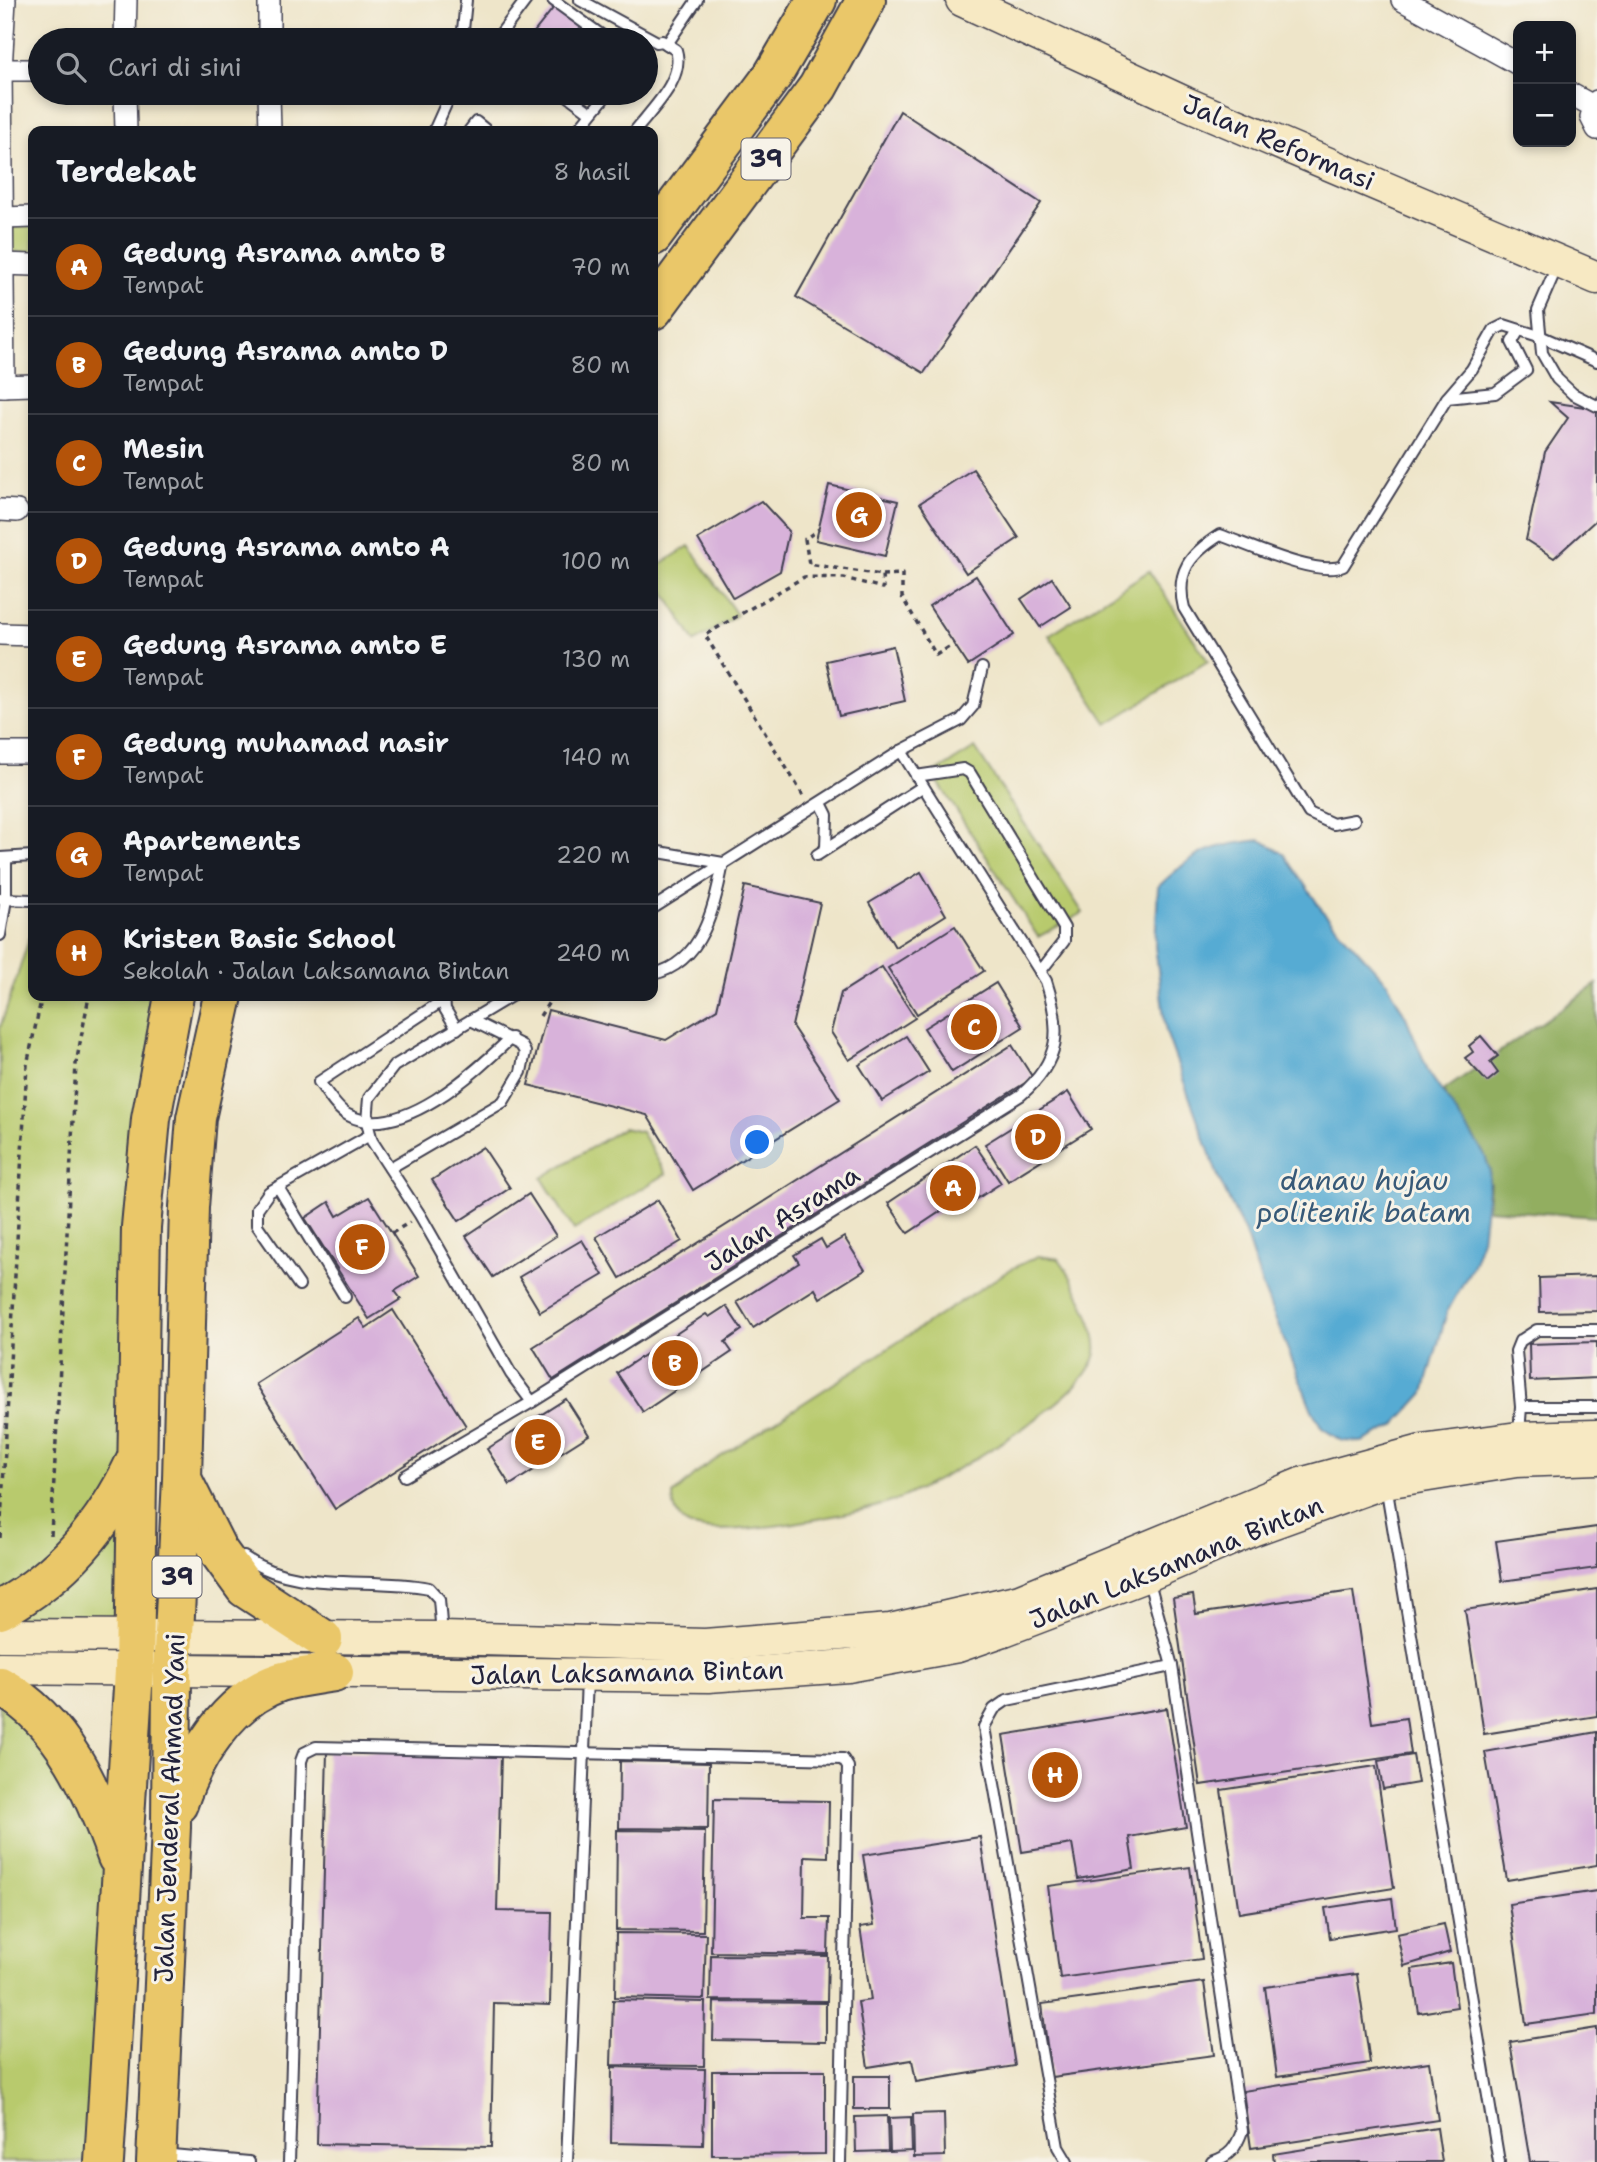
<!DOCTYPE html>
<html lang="id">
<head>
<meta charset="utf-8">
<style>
  :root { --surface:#171b24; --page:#20242c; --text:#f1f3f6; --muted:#9ea1a6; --line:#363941; --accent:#b45309 }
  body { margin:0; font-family:"Shantell Sans",sans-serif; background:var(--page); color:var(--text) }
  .controls { position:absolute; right:21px; top:21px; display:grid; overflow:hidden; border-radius:14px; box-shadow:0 4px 10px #0003 }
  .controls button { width:63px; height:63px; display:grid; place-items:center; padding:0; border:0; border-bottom:2px solid var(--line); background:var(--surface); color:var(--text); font:35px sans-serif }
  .you { position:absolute; left:758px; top:1143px; width:24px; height:24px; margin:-18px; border:5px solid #fff; border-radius:50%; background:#1a73e8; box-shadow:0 0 0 10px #1a73e833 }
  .badge { display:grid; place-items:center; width:46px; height:46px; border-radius:50%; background:var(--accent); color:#fff; font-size:23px; font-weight:700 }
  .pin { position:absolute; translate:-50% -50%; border:4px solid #fff; box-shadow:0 2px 7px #0006 }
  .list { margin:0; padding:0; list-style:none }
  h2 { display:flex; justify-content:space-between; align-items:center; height:91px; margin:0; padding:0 28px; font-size:30px }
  h2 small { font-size:23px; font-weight:400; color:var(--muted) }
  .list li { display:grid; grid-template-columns:46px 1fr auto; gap:21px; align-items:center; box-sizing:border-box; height:98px; padding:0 28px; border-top:2px solid var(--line) }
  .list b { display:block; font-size:26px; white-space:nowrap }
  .list p { margin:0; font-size:23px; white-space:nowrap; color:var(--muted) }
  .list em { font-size:23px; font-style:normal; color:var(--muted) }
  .icon { flex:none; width:38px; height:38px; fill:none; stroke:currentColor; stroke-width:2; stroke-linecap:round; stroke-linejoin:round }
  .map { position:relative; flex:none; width:1597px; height:2162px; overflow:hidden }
  .search { position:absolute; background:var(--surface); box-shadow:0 4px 10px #0003; left:28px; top:28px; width:630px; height:77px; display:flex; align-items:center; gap:18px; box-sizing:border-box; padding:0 24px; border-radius:38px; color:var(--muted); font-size:26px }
  .panel { position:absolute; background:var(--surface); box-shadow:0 4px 10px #0003; left:28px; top:126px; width:630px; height:875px; border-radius:14px }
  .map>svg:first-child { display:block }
</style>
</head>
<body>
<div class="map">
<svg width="1597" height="2162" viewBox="0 0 1597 2162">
  <rect width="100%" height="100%" fill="#f7f3e8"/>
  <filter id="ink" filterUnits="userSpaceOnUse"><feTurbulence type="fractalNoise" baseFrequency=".0143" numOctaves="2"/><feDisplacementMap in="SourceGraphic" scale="14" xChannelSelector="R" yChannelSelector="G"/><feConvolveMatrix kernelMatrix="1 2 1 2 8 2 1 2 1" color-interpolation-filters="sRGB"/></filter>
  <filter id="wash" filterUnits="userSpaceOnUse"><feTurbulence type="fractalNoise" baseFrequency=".00686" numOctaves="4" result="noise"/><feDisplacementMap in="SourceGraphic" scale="28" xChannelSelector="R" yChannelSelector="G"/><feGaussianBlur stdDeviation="1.57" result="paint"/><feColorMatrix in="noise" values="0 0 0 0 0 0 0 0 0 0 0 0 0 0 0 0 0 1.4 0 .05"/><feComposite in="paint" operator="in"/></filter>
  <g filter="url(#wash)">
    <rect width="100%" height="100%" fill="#eee5c9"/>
    <g fill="#b8ca6d" stroke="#6d7654" stroke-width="2">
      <rect x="11" y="227" width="22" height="25"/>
      <polygon points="689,546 737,615 695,642 653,574 653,569"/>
      <polygon points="1149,571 1208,661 1107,724 1049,635"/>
      <polygon points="975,748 1083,913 1038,937 933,774"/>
      <polygon points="33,928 33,996 177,996 165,1039 136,1635 0,1634 0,1028"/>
      <polygon points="623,1128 641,1132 666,1174 574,1230 542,1178"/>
      <path d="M1038 1256 1059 1259C1072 1276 1099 1330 1096 1352 1089 1399 939 1483 894 1501 863 1513 710 1543 685 1523 676 1516 673 1505 673 1495L703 1468 1011 1269Z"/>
      <polygon points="0,1696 109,1813 113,2162 0,2162"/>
    </g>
    <polygon fill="#92ae60" stroke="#5a684e" stroke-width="2" points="1597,984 1597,1217 1488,1209 1490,1184 1443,1091"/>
    <path fill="#57abd3" stroke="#3c6687" stroke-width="2" d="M1261 840 1284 854 1324 913 1387 982 1406 1017 1429 1073 1484 1153 1490 1170 1482 1239 1472 1267 1447 1312 1424 1393 1394 1426 1362 1442 1342 1441 1322 1428 1312 1410 1263 1288 1245 1233 1219 1179 1166 1032 1155 946 1158 887C1194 852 1210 845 1261 840Z"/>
    <g id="blocks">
      <g fill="#d8b2da">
        <polygon points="555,6 598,39 528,40"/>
        <polygon points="900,111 1041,203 924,373 796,297"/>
        <polygon points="1597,398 1597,519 1554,558 1526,540 1545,452 1568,418 1550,402 1591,408"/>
        <polygon points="973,469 1019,538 966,573 920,503"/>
        <polygon points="829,485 898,501 885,556 816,540"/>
        <polygon points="761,501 789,531 780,571 733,598 698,539"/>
        <polygon points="976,576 1014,635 968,665 929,606"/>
        <polygon points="1052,578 1071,607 1040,627 1021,599"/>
        <polygon points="893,646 905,701 839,716 826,661"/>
        <polygon points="921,872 946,915 895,947 869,903"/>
        <polygon points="745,886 820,903 792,1026 840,1099 693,1190 647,1115 528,1085 548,1010 666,1040 717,1009"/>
        <polygon points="955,926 984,971 917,1014 888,968"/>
        <polygon points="882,967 915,1018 849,1060 831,1032 841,993"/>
        <polygon points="996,983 1023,1027 952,1072 924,1028"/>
        <polygon points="906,1036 929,1072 882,1101 859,1065"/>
        <polygon points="1481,1036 1498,1056 1490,1062 1498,1073 1487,1082 1465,1058 1473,1052 1469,1046"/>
        <polygon points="1012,1045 1033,1078 553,1380 533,1347"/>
        <polygon points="1068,1092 1091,1129 1008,1181 985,1144"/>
        <polygon points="975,1145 1001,1183 975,1200 970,1192 908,1233 888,1203"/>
        <polygon points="483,1147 510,1188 459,1221 432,1180"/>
        <polygon points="529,1194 556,1236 493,1277 466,1236"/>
        <polygon points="369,1197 419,1276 395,1291 401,1299 369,1319 305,1218 329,1202 337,1216"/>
        <polygon points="658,1200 682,1241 620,1278 596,1237"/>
        <polygon points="844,1237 865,1270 820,1298 815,1289 753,1328 737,1302 799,1263 794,1255 821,1239 826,1248"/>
        <polygon points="582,1240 603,1275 540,1312 519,1277"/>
        <polygon points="1597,1276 1597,1311 1540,1312 1539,1278"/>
        <polygon points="726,1306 742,1330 725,1342 732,1352 643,1412 617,1373 706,1314 709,1317"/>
        <polygon points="393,1310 466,1426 335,1509 256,1384 359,1318 366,1328"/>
        <polygon points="1597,1342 1597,1378 1530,1381 1529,1344"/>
        <polygon points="566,1399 589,1435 510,1485 487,1449"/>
        <polygon points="1597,1527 1597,1568 1502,1581 1496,1541"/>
        <polygon points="1597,1589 1597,1716 1484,1734 1465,1610"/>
        <polygon points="1353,1591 1372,1723 1406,1718 1411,1754 1200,1785 1173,1598 1193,1595 1196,1614"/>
        <polygon points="1167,1708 1186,1827 1129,1837 1134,1869 1078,1879 1072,1844 1022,1852 1003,1735"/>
        <polygon points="1597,1732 1597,1865 1507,1880 1485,1752"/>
        <polygon points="327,1751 501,1754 497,1911 552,1912 550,2005 494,2003 491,2147 317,2144"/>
        <polygon points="1413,1755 1418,1783 1383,1789 1378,1761"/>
        <polygon points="620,1761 709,1763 708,1829 619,1828"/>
        <polygon points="1376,1766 1394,1888 1239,1913 1221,1790"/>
        <polygon points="714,1799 829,1801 828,1857 805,1856 804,1918 829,1918 828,1954 711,1952"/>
        <polygon points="617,1830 705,1831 703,1931 616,1930"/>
        <polygon points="980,1837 1015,2066 916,2082 912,2060 868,2067 858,2002 871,2000 860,1927 874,1925 863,1855"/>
        <polygon points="1190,1867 1202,1959 1060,1978 1048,1886"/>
        <polygon points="1597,1891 1597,2014 1526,2024 1509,1904"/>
        <polygon points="1392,1898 1396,1928 1330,1938 1325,1908"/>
        <polygon points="1444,1924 1450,1952 1404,1966 1397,1934"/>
        <polygon points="616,1933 706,1934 704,1999 615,1997"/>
        <polygon points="711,1955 828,1956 827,2001 710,2000"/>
        <polygon points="1451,1963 1457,2007 1419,2013 1412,1969"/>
        <polygon points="1357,1974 1370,2063 1277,2077 1265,1987"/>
        <polygon points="1204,1982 1214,2055 1051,2077 1042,2004"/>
        <polygon points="613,2000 705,2002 704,2066 611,2065"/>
        <polygon points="714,2002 826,2003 826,2042 713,2040"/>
        <polygon points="1597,2028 1597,2162 1530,2162 1510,2042"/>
        <polygon points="1429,2062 1438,2120 1251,2148 1243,2091"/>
        <polygon points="612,2067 705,2069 703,2145 611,2143"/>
        <polygon points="712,2071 825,2071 825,2154 712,2155"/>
        <rect x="854" y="2076" width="36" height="33"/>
        <polygon points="944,2113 945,2156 914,2157 913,2114"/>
        <polygon points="887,2116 888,2151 856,2152 855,2117"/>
        <polygon points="911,2117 912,2151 890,2152 889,2118"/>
        <polygon points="1437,2128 1442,2162 1274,2162 1273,2154"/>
      </g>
    </g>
  </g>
  <g filter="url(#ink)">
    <use href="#blocks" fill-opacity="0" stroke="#413f50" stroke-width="2"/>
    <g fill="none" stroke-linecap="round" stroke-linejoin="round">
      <defs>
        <g id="lane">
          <polyline points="553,0 608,40"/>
          <path d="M580 0 657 42 662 41 676 50C685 79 652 109 635 131"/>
          <polyline points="462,40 466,0"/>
          <polyline points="496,40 526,0"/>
          <polyline points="667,44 697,0"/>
          <polyline points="564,93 591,113"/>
          <polyline points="434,131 451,93"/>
          <polyline points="469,131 476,122 487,131"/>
          <polyline points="577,131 608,93"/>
          <polyline points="1558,264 1538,310 1542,353 1557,379 1573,394 1597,406"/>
          <polyline points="1447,398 1472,369 1494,330 1504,325 1542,337 1597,361"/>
          <polyline points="916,776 963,769 970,773 1064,928 1064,941 1040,972"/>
          <polyline points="821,803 827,815 826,848"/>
          <path d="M1354 820 1333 824 1309 813 1184 608C1175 572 1190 554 1220 535 1249 545 1316 577 1343 566L1447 398 1495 393 1526 370 1512 342 1519 330"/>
          <polyline points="653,851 723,863"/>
          <polyline points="817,855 922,787"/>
          <polyline points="0,858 33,856"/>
          <polyline points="1,899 33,900"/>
          <polyline points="653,908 901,751 961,720 973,706 982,668"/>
          <polyline points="0,935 6,899 6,858"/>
          <path d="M653 974C703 963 715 906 723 863"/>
          <polyline points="511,996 394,1066 369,1098 367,1122 372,1141 420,1215 511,1374 532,1402"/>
          <polyline points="444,997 445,1009 457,1029"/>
          <path d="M442 1001 319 1082C327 1092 336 1109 348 1115 400 1143 476 1071 511 1038"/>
          <polyline points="390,1168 503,1102 521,1072 525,1052 521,1045 471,1020"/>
          <polyline points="278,1187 345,1297"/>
          <polyline points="299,1285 257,1225 257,1209 269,1192 370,1135"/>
          <polyline points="1521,1407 1597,1407"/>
          <polyline points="1519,1434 1521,1407 1516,1351 1520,1341 1537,1330 1597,1330"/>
          <path d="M405 1476 532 1402 1021 1095C1061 1060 1062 1030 1046 981L901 751"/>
          <polyline points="1386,1485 1499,2162"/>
          <path d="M244 1557C297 1594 369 1576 429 1588L439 1599 442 1635"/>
          <path d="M1148 1578 1172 1666 1242 2131C1236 2148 1230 2156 1212 2162"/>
          <polyline points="161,2154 249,2162"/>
          <polyline points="289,2162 301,1761 304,1753 316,1747 843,1759 848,1767 840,2162"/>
          <polyline points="567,2162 587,1679"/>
          <polyline points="1067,2162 1058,2147 984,1727 994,1709 1007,1700 1172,1666"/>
        </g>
        <g id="street">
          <polyline points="269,0 269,40"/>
          <polyline points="1402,0 1518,64"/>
          <polyline points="125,40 126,0"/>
          <polyline points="0,70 40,70"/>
          <polyline points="125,93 126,131"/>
          <polyline points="269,93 270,131"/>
          <polyline points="1571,94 1593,106"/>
          <polyline points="1597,101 1591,117 1597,129"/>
          <polyline points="3,218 33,217"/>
          <polyline points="0,264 33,265"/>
          <polyline points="0,386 33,385"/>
          <polyline points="4,386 1,70 5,0"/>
          <polyline points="0,510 17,511"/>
          <polyline points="0,634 33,635"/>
          <polyline points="0,753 33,753"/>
        </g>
        <g id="secondary">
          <polyline points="962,0 1185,103 1597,278"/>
          <polyline points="0,1635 442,1638 705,1645 890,1630 1020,1600 1301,1484 1422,1451 1518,1438 1597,1436"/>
          <polyline points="0,1668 708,1676 848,1666 958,1646 1004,1630 1148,1575 1252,1530 1385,1482 1516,1461 1597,1458"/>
        </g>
        <g id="highway">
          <polyline points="653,236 773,75 817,0"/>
          <polyline points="653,310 818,87 866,0"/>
          <polyline points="183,1481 218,1551 245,1588 323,1639"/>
          <path d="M0 1610C63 1575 104 1527 135 1462"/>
          <path d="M0 1686C63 1721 94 1792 117 1857"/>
          <path d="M178 1804C194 1756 229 1699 280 1682 297 1677 316 1675 334 1672"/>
          <polyline points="104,2162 134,1671 141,1227 151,1119 174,996"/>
          <polyline points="156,2162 171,1827 172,1672 182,1479 189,1207 196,1118 223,996"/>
        </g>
      </defs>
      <use href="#lane" stroke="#413f50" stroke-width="14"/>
      <use href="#street" stroke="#413f50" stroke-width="24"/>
      <use href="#secondary" stroke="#413f50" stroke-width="35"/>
      <use href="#highway" stroke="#413f50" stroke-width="42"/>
      <g stroke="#413f50" stroke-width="3.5" stroke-dasharray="5 5" stroke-linecap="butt">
        <polyline points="882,575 902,574 902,597 936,655 954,644"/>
        <polyline points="803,795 705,635 804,577 844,578 883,588 882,575 809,564 805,539 819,529"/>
        <polyline points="540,1016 553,996"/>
        <polyline points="392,1233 410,1222"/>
        <polyline points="51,1535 76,1064 89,996"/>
        <polyline points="0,1538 27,1065 42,996"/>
      </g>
      <use href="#lane" stroke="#fff" stroke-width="10"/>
      <use href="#street" stroke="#fff" stroke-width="21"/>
      <use href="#secondary" stroke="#f7e9c3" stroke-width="32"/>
      <use href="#highway" stroke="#eac769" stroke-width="38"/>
    </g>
  </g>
  <g text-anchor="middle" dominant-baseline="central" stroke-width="6" stroke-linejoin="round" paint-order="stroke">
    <g fill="#f7f3e8" stroke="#62616f" stroke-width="2">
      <rect x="741.5" y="138.5" width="49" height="41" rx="5"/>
      <rect x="152.5" y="1556.5" width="49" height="41" rx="5"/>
    </g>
    <g font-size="24" font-weight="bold" fill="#22223b">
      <text x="766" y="159">39</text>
      <text x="177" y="1577">39</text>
    </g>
    <g font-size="26" fill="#22223b" stroke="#f7f3e8">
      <text transform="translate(1279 142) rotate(23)">Jalan Reformasi</text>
      <text transform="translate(782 1218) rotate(-32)">Jalan Asrama</text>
      <text transform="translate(1176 1562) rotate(-22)">Jalan Laksamana Bintan</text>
      <text transform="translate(627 1672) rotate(-1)">Jalan Laksamana Bintan</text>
      <text transform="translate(169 1808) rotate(-88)">Jalan Jenderal Ahmad Yani</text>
    </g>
    <g font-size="28" font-style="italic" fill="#375978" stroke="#f7f3e8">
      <text x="1364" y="1180">danau hujau<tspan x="1364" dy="32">politenik batam</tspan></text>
    </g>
  </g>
</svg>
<div class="controls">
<button>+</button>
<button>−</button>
</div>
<div class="you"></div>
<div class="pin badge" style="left:953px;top:1188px">A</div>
<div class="pin badge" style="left:675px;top:1363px">B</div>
<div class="pin badge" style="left:974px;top:1027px">C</div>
<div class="pin badge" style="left:1038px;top:1137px">D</div>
<div class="pin badge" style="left:538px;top:1442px">E</div>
<div class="pin badge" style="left:362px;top:1247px">F</div>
<div class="pin badge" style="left:859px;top:515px">G</div>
<div class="pin badge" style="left:1055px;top:1775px">H</div>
<div class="search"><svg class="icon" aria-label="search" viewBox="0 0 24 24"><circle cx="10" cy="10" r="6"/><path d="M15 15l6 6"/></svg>Cari di sini</div>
<section class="panel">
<h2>Terdekat<small>8 hasil</small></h2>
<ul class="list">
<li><span class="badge">A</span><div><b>Gedung Asrama amto B</b><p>Tempat</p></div><em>70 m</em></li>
<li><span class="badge">B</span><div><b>Gedung Asrama amto D</b><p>Tempat</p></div><em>80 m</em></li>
<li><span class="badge">C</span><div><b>Mesin</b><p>Tempat</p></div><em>80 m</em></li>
<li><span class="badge">D</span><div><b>Gedung Asrama amto A</b><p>Tempat</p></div><em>100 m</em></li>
<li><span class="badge">E</span><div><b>Gedung Asrama amto E</b><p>Tempat</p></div><em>130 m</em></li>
<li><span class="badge">F</span><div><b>Gedung muhamad nasir</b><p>Tempat</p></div><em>140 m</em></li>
<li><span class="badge">G</span><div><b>Apartements</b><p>Tempat</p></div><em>220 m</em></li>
<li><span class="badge">H</span><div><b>Kristen Basic School</b><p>Sekolah · Jalan Laksamana Bintan</p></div><em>240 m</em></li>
</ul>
</section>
</div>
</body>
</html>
